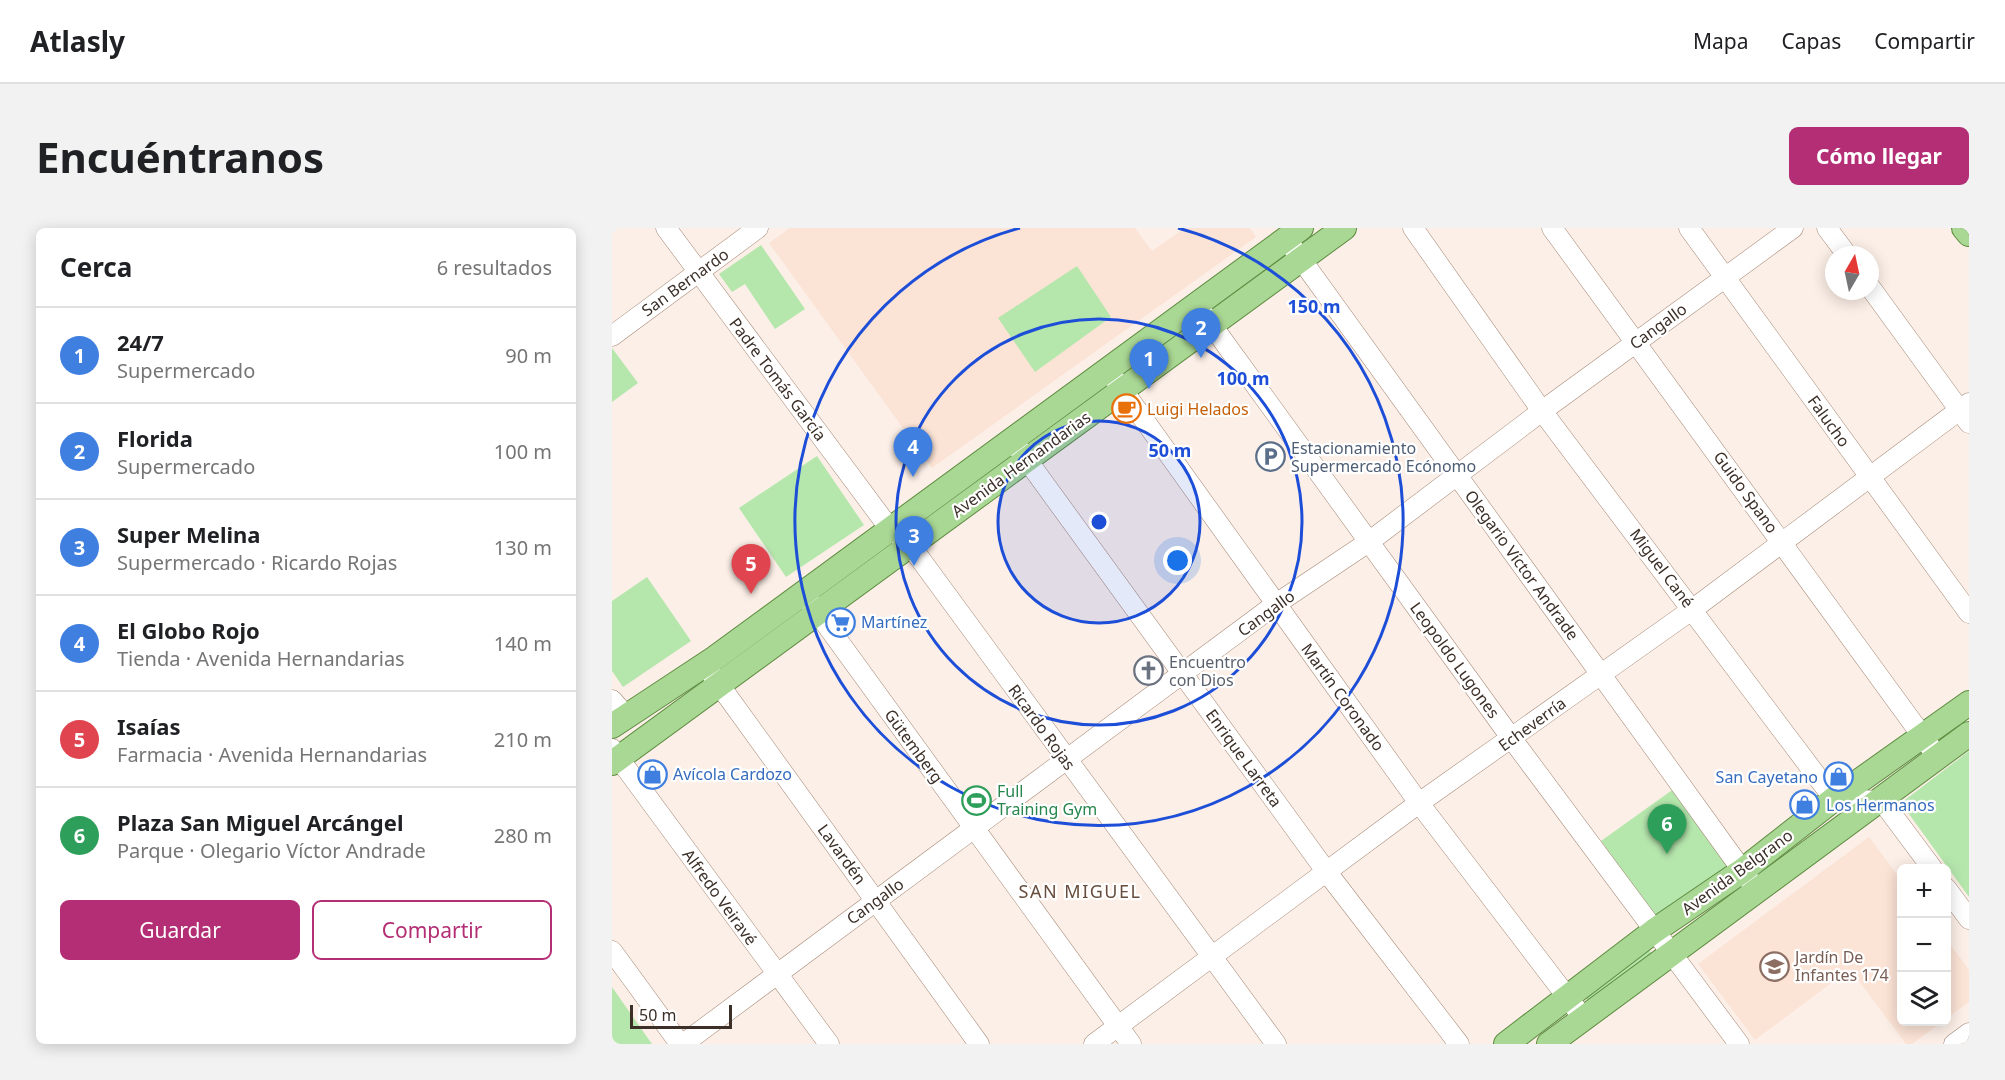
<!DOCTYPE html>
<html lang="es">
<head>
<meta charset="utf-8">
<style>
  :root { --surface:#fff; --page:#f2f2f2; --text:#202124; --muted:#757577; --line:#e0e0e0; --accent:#b32e74 }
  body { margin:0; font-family:"Noto Sans",sans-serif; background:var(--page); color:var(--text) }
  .controls { position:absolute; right:18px; bottom:18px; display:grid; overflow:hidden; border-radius:9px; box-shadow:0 3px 15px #0003 }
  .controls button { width:54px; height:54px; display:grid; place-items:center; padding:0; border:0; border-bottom:2px solid var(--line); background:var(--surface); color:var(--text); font:30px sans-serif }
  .compass { position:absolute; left:1213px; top:18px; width:54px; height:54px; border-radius:50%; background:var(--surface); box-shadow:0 3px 15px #0003; rotate:9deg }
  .scale { position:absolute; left:18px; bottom:15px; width:102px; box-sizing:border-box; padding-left:6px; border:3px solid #3b2f28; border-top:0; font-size:16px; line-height:21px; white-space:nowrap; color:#3b2f28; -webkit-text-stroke:4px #fff; paint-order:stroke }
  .you { position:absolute; left:566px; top:333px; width:21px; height:21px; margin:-15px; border:4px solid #fff; border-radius:50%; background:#1a73e8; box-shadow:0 0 0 9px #1a73e833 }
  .badge { display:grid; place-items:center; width:39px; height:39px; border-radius:50%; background:var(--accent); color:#fff; font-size:20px; font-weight:700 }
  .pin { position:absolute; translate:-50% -50px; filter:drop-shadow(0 2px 3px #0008) }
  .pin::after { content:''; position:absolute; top:32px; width:21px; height:18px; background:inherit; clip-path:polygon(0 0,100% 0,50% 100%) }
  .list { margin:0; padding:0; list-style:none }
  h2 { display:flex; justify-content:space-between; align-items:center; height:78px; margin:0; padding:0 24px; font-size:26px }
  h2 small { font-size:20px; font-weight:400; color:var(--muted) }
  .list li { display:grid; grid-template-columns:39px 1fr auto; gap:18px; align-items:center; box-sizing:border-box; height:96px; padding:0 24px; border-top:2px solid var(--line) }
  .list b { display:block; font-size:22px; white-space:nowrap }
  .list p { margin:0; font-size:20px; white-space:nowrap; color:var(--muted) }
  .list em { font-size:20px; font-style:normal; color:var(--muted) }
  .actions { display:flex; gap:12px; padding:18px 24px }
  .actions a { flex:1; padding:14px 0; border:2px solid var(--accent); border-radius:9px; text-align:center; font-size:21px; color:var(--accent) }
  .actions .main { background:var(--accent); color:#fff }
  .icon { flex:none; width:33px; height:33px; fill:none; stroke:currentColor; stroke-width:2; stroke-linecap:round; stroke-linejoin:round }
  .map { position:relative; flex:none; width:1357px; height:816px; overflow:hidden; border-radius:9px }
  header { display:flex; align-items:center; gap:36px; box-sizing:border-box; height:84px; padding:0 30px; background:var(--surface); border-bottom:2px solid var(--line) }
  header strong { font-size:28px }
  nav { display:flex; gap:33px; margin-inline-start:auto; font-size:21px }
  .intro { display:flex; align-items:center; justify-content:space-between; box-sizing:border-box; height:144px; padding:0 36px }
  h1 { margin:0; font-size:42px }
  .button { padding:15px 27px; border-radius:9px; background:var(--accent); color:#fff; font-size:21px; font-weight:700 }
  main { display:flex; gap:36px; padding:0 36px }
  aside { flex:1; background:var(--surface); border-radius:9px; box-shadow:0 3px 15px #0003 }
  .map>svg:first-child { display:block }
</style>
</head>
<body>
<header>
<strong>Atlasly</strong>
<nav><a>Mapa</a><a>Capas</a><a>Compartir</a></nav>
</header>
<div class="intro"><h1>Encuéntranos</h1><a class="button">Cómo llegar</a></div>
<main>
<aside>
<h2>Cerca<small>6 resultados</small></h2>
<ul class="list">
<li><span class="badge" style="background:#3f7fe0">1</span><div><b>24/7</b><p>Supermercado</p></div><em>90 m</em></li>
<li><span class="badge" style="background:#3f7fe0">2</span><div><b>Florida</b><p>Supermercado</p></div><em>100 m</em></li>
<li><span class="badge" style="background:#3f7fe0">3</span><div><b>Super Melina</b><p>Supermercado · Ricardo Rojas</p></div><em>130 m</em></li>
<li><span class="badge" style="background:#3f7fe0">4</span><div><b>El Globo Rojo</b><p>Tienda · Avenida Hernandarias</p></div><em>140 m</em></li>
<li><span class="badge" style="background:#e0444e">5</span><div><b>Isaías</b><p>Farmacia · Avenida Hernandarias</p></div><em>210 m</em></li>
<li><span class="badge" style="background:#2e9e5b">6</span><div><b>Plaza San Miguel Arcángel</b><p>Parque · Olegario Víctor Andrade</p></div><em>280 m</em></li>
</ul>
<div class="actions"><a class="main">Guardar</a><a>Compartir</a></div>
</aside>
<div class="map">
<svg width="1357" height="816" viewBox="0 0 1357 816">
  <rect width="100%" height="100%" fill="#fcefe7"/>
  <g fill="#fbe3d5">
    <polygon points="178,0 523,0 540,23 573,0 638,0 644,9 320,240 157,15"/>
    <polygon points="1257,609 1289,652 1290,794 1330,794 1300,816 1294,816 1238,741 1143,812 1086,736"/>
    <polygon points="1335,712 1357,742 1357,774 1335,790"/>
  </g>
  <g fill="#b5e7ad">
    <polygon points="149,17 193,81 163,101 133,56 120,64 107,46"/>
    <polygon points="465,38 499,89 423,144 386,90"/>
    <polygon points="0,120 26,155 0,174"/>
    <polygon points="205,228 252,297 174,349 127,280"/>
    <polygon points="35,349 79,413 11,459 0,443 0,373"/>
    <polygon points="1357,523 1357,669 1289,575"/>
    <polygon points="1063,560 1121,639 1046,693 989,613"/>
    <polygon points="1035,719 1041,727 977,775 973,768"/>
    <polygon points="0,759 40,816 0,816"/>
  </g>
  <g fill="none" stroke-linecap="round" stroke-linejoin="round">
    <defs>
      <g id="minor">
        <polyline points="54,0 278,301 298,317 664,816"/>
        <polyline points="801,0 930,183 1222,571 1270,573 1320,640"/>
        <polyline points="940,0 1319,520"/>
        <polyline points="1077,0 1357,385"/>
        <polyline points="1215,0 1235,27"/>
        <polyline points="681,20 1138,653"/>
        <polyline points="1258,59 1357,195"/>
        <polyline points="591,85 900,511 1127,816"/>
        <polyline points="0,108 146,0"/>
        <polyline points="502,150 807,575 972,791"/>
        <polyline points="407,221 714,643 847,816"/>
        <polyline points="198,374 519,816"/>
        <polyline points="93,437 367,816"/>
        <polyline points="0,472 13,487"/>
        <polyline points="0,521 217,816"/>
        <polyline points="1334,660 1357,691"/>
        <polyline points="0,723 68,816"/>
        <polyline points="71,816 664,376 758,313 930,183 1181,0"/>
        <polyline points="482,816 807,575 1081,381 1357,175"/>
        <polyline points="1342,816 1357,805"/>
      </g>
      <g id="major">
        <polyline points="1352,0 1357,6"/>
        <polyline points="0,498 103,430 689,0"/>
        <polyline points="0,535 732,0"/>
        <polyline points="894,816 1042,703 1130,643 1222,571 1357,475"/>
        <polyline points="937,816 1357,506"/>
      </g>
    </defs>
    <use href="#minor" stroke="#a58876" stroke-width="21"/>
    <use href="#major" stroke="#5d8b3f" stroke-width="26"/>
    <use href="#minor" stroke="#fff" stroke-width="20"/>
    <use href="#major" stroke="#a9d794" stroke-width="24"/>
  </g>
  <circle cx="487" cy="294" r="101" fill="#1d4ed8" fill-opacity=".12"/>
  <g fill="none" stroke="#1d4ed8" stroke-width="3">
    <circle cx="487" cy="294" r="101"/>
    <circle cx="487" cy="294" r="203"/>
    <path d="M566 0A304 304 0 1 1 408 0"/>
  </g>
  <defs>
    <symbol id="cafe-ring" viewBox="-11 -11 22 22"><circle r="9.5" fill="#fff" stroke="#e8710a" stroke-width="1.5"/><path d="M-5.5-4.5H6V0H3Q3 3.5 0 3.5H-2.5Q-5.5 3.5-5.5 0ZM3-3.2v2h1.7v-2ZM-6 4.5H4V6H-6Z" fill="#e8710a"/></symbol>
    <symbol id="parking-ring" viewBox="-11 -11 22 22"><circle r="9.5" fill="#fff" stroke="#5c6f8a" stroke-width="1.5"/><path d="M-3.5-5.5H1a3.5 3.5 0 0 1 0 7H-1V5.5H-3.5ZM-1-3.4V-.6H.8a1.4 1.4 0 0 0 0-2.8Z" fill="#5c6f8a"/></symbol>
    <symbol id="supermarket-ring" viewBox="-11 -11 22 22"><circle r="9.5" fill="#fff" stroke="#3f7fe0" stroke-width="1.5"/><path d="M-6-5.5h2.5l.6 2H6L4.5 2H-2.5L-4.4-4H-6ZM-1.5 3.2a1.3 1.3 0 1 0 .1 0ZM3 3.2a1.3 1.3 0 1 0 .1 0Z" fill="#3f7fe0"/></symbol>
    <symbol id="church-ring" viewBox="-11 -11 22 22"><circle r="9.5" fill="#fff" stroke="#6b7280" stroke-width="1.5"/><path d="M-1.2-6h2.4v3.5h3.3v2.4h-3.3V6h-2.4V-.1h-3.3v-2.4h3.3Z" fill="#6b7280"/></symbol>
    <symbol id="shop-ring" viewBox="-11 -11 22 22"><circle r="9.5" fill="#fff" stroke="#3f7fe0" stroke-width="1.5"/><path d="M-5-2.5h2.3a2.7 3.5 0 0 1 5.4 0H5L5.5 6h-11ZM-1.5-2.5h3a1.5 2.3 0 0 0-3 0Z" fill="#3f7fe0"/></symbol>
    <symbol id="stadium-ring" viewBox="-11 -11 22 22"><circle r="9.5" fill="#fff" stroke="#2e9e5b" stroke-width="1.5"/><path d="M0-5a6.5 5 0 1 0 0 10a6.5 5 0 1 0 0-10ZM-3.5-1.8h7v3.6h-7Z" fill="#2e9e5b"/></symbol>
    <symbol id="school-ring" viewBox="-11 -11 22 22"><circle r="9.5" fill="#fff" stroke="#8d6e63" stroke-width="1.5"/><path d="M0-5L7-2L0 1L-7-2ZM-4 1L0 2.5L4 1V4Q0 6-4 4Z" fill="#8d6e63"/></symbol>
  </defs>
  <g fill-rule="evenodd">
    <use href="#cafe-ring" x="498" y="164" width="33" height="33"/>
    <use href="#parking-ring" x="642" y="212" width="33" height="33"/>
    <use href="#supermarket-ring" x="212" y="378" width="33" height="33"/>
    <use href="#church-ring" x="520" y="426" width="33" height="33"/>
    <use href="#shop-ring" x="24" y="530" width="33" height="33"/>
    <use href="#shop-ring" x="1210" y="532" width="33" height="33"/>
    <use href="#stadium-ring" x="348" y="556" width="33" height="33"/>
    <use href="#shop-ring" x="1176" y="560" width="33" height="33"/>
    <use href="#school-ring" x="1146" y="722" width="33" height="33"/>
  </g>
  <g text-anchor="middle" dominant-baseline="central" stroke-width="4.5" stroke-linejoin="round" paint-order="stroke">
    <g font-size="16" fill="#3b2f28" stroke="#fff">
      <text transform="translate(73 54) rotate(-36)">San Bernardo</text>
      <text transform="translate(1046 98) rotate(-36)">Cangallo</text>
      <text transform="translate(166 151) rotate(53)">Padre Tomás García</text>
      <text transform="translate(1217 193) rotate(54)">Falucho</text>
      <text transform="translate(409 236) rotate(-36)">Avenida Hernandarias</text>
      <text transform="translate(1134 264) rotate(54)">Guido Spano</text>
      <text transform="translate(910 337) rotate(54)">Olegario Víctor Andrade</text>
      <text transform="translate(1050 340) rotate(53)">Miguel Cané</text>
      <text transform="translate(654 385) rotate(-36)">Cangallo</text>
      <text transform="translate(843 432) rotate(54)">Leopoldo Lugones</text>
      <text transform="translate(731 469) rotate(54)">Martín Coronado</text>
      <text transform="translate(920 496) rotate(-36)">Echeverría</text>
      <text transform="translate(430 499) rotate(54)">Ricardo Rojas</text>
      <text transform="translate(302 518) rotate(54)">Gütemberg</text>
      <text transform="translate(632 530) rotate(54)">Enrique Larreta</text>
      <text transform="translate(230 626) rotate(54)">Lavardén</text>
      <text transform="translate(1125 644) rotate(-36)">Avenida Belgrano</text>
      <text transform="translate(108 669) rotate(54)">Alfredo Veiravé</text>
      <text transform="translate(263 673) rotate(-36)">Cangallo</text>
    </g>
    <g font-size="16" fill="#c56008" stroke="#fff" text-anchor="start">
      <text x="535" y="181">Luigi Helados</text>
    </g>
    <g font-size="16" fill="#4e5e75" stroke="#fff" text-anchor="start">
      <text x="679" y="220">Estacionamiento<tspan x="679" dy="18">Supermercado Ecónomo</tspan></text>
    </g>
    <g font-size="16" fill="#366cbe" stroke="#fff" text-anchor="start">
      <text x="249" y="394">Martínez</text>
      <text x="61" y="546">Avícola Cardozo</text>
      <text x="1206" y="549" text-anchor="end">San Cayetano</text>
      <text x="1214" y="577">Los Hermanos</text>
    </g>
    <g font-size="16" fill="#5b616d" stroke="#fff" text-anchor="start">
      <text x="557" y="434">Encuentro<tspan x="557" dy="18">con Dios</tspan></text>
    </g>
    <g font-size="16" fill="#27864d" stroke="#fff" text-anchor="start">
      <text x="385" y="563">Full<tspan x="385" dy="18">Training Gym</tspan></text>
    </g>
    <g font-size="16" fill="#785e54" stroke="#fff" text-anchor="start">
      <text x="1183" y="729">Jardín De<tspan x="1183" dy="18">Infantes 174</tspan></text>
    </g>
    <g font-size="18" letter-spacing="1.5" fill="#674d3d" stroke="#fff">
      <text x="468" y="663">SAN MIGUEL</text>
    </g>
  </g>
  <circle cx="487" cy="294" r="9" fill="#1d4ed8" stroke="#fff" stroke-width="3"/>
  <g font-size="18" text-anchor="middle" font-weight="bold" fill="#1d4ed8" stroke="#fff" stroke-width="4.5" stroke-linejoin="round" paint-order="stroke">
    <text x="702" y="85">150 m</text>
    <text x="631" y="157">100 m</text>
    <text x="558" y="229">50 m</text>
  </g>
</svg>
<div class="controls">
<button>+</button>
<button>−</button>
<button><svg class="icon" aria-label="layers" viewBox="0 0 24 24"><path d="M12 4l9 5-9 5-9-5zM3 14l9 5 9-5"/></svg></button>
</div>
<svg class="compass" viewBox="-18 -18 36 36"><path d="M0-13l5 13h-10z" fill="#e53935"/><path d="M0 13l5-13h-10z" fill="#757577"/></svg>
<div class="scale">50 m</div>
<div class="you"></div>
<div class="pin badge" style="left:537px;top:161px;background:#3f7fe0">1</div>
<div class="pin badge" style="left:589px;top:130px;background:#3f7fe0">2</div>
<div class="pin badge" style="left:302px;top:338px;background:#3f7fe0">3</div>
<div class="pin badge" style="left:301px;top:249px;background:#3f7fe0">4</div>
<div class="pin badge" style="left:139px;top:366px;background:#e0444e">5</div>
<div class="pin badge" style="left:1055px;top:626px;background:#2e9e5b">6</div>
</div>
</main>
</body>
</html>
